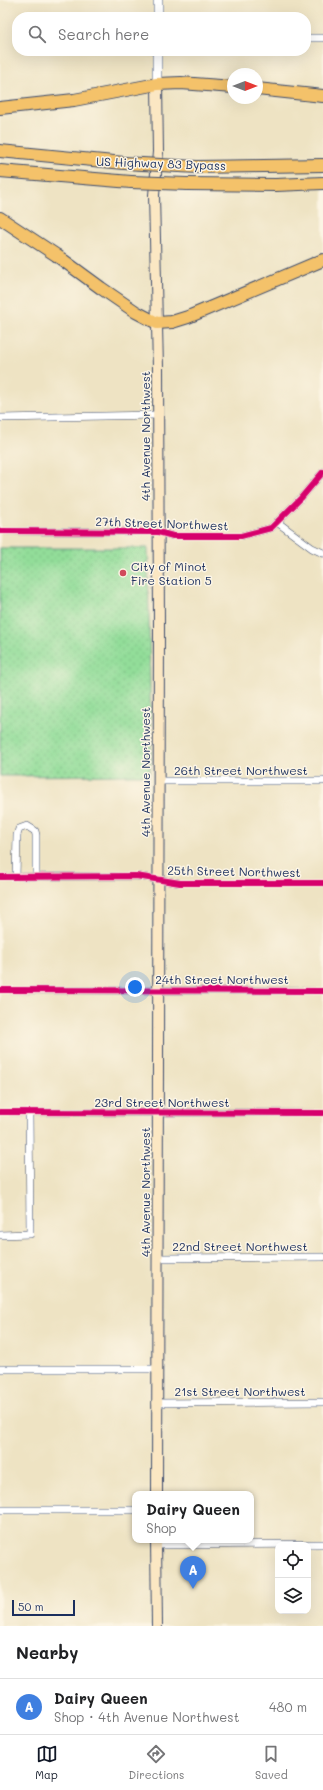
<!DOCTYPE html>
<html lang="en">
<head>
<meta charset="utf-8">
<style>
  :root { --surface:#fff; --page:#f2f2f2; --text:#202124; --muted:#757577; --line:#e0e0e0; --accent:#111827 }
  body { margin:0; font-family:Mali,sans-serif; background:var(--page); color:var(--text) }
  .controls { position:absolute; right:12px; bottom:12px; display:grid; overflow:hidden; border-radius:8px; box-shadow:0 4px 16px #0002 }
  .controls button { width:36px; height:36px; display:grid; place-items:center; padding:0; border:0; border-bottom:1px solid var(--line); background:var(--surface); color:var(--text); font:20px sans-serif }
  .compass { position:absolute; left:227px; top:68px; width:36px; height:36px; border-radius:50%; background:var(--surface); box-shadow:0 4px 16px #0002; rotate:90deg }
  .scale { position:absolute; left:12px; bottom:10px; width:63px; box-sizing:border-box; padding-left:4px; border:2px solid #1b2f5e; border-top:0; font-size:11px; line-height:14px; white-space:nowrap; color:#1b2f5e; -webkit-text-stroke:3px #fcf5e5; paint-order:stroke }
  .you { position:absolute; left:135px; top:987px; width:14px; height:14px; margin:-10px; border:3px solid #fff; border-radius:50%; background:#1a73e8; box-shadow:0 0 0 6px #1a73e833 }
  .badge { display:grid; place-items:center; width:26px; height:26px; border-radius:50%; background:var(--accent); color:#fff; font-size:13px; font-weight:700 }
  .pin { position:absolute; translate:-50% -33px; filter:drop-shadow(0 1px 2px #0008) }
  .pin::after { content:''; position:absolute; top:21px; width:14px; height:12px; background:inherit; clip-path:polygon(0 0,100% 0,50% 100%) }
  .popup { position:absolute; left:132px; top:1491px; width:122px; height:52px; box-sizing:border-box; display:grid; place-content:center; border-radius:8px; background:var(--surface); filter:drop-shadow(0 1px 3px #0005); font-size:13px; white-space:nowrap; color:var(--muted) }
  .popup b { font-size:15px; color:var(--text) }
  .popup::after { content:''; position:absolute; left:50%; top:100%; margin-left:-8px; border:8px solid transparent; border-top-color:var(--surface) }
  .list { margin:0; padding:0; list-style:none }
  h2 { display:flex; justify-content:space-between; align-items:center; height:52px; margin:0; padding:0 16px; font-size:17px }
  h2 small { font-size:13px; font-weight:400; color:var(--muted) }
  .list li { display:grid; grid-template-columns:26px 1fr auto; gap:12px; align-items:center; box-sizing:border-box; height:56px; padding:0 16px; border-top:1px solid var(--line) }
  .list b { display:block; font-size:15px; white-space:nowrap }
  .list p { margin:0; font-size:13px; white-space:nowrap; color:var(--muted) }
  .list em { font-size:13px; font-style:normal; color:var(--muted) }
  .icon { flex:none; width:22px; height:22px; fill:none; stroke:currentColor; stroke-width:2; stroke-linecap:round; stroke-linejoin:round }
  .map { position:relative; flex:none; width:323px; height:1626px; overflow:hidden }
  .search { position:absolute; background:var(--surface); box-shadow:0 4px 16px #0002; left:12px; right:12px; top:12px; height:44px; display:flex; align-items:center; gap:10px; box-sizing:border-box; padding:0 14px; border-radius:16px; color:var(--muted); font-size:15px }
  .sheet { height:108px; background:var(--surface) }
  nav { display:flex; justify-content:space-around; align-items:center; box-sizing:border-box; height:56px; border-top:1px solid var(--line); background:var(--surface); font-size:11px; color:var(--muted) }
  nav a { display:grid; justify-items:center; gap:2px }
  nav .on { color:var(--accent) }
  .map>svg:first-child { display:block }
</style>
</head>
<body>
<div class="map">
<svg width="323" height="1626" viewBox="0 0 323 1626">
  <defs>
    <pattern id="grass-dots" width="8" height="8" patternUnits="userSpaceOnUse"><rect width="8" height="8" fill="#92dd99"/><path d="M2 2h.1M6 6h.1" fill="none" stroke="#7dbe86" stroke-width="1.8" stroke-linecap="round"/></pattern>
  </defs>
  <rect width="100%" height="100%" fill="#fcf5e5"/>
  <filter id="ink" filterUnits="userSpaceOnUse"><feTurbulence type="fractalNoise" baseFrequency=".025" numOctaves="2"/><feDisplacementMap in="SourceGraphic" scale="8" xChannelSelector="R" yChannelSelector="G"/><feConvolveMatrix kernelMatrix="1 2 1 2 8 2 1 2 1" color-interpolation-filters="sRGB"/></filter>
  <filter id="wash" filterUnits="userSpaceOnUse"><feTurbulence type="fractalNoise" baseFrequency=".012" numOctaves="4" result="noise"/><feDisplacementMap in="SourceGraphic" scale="16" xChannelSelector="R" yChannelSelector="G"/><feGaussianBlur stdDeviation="0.9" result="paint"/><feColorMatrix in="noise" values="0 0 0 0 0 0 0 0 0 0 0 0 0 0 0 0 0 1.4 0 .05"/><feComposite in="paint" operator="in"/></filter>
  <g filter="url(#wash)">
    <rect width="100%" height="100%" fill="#eee3c3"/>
    <polygon fill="url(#grass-dots)" stroke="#56867c" points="0,548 148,548 151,761 149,775 0,776"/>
  </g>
  <g filter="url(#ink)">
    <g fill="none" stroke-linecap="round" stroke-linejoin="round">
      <defs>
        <g id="minor">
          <polyline points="306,38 323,38"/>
          <polyline points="0,418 157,415"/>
          <polyline points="277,522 312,548 323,553"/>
          <polyline points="0,531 158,532 173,536 241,536 271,528 301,498 323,472"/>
          <polyline points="158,781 323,781"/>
          <polyline points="0,877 136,876 180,883 323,883"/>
          <polyline points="16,877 17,835 19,829 27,826 35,831 36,835 36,877"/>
          <polyline points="0,990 323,991"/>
          <polyline points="0,1112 323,1113"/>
          <polyline points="0,1235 30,1234 29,1112"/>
          <polyline points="158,1258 323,1257"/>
          <polyline points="0,1369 157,1369"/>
          <polyline points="156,1403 323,1402"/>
          <polyline points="0,1510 135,1510"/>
          <polyline points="156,1545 323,1544"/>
        </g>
        <g id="tertiary">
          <polyline points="158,17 158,0"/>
          <polyline points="157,84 157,51"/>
        </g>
        <g id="secondary">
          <polyline points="157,1494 159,628 158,368 154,195 158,152 157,84"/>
          <polyline points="156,1540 157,1626"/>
        </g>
        <g id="trunk">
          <polyline points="257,89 323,96"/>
          <polyline points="0,108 74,100 157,84 181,83 233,87"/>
          <polyline points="0,151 124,163"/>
          <polyline points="197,167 323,165"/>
          <polyline points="0,171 131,182"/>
          <polyline points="187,184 276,185 323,183"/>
          <polyline points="0,218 56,255 101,288 136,312 157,323 172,322 188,317 323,260"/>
        </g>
      </defs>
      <use href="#minor" stroke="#3b4a6d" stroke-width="8"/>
      <use href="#tertiary" stroke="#3b4a6d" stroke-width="10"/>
      <use href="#secondary" stroke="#3b4a6d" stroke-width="12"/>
      <use href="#trunk" stroke="#3b4a6d" stroke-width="14"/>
      <use href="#minor" stroke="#fff" stroke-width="7"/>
      <use href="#tertiary" stroke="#fff" stroke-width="9"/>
      <use href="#secondary" stroke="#fbe7c3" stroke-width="10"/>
      <use href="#trunk" stroke="#f4c26a" stroke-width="12"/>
      <defs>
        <g id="trunk-bridge">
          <polyline points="124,163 197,167"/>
          <polyline points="131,182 187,184"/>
        </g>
      </defs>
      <use href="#trunk-bridge" stroke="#3b4a6d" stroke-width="14" stroke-linecap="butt"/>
      <use href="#trunk-bridge" stroke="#f4c26a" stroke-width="12"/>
      <defs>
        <g id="cycleway">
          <polyline points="0,531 158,532 173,536 241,536 271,528 301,498 323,472"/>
          <polyline points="0,877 136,876 180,883 323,883"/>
          <polyline points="0,990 323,991"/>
          <polyline points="0,1112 323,1113"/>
        </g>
      </defs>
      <use href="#cycleway" stroke="#fcf5e5" stroke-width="8"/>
      <use href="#cycleway" stroke="#d6006c" stroke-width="6"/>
    </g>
  </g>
  <circle fill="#d1495b" stroke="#fcf5e5" stroke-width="1.5" cx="123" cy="573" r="4"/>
  <g text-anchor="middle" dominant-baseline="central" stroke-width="3" stroke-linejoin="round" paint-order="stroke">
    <g font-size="12" fill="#1b2f5e" stroke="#fcf5e5">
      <text transform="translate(161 163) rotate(2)">US Highway 83 Bypass</text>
      <text transform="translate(145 436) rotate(-90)">4th Avenue Northwest</text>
      <text transform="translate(162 523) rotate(2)">27th Street Northwest</text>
      <text x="241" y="770">26th Street Northwest</text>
      <text transform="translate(145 772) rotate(-90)">4th Avenue Northwest</text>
      <text transform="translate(234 871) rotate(1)">25th Street Northwest</text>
      <text x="222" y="979">24th Street Northwest</text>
      <text x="162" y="1102">23rd Street Northwest</text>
      <text transform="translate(145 1192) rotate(-90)">4th Avenue Northwest</text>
      <text x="240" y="1246">22nd Street Northwest</text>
      <text x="240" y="1391">21st Street Northwest</text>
    </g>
    <g font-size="12" fill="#1b2f5e" stroke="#fcf5e5" text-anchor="start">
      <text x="131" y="566">City of Minot<tspan x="131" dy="14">Fire Station 5</tspan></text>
    </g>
  </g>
</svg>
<div class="controls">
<button><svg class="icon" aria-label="locate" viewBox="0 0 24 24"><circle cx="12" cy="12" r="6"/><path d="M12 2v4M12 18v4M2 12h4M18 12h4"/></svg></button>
<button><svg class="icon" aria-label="layers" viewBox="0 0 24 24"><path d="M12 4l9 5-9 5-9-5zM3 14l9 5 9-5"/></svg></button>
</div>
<svg class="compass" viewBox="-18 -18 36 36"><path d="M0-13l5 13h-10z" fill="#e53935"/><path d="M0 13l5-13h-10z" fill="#757577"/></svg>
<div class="scale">50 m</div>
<div class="you"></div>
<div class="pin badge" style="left:193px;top:1589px;background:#3f7fe0">A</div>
<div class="popup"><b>Dairy Queen</b>Shop</div>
<div class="search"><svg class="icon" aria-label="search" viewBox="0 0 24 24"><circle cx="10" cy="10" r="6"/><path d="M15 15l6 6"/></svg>Search here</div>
</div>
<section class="sheet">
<h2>Nearby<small></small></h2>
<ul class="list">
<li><span class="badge" style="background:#3f7fe0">A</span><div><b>Dairy Queen</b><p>Shop · 4th Avenue Northwest</p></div><em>480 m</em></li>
</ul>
</section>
<nav>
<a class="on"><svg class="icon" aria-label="map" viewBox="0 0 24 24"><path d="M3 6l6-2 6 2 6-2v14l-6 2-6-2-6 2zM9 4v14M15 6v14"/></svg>Map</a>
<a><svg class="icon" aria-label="directions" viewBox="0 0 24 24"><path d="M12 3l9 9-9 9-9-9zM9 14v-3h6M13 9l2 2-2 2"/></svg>Directions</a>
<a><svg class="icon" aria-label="saved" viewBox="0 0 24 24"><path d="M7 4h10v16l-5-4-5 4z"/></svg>Saved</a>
</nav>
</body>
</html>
